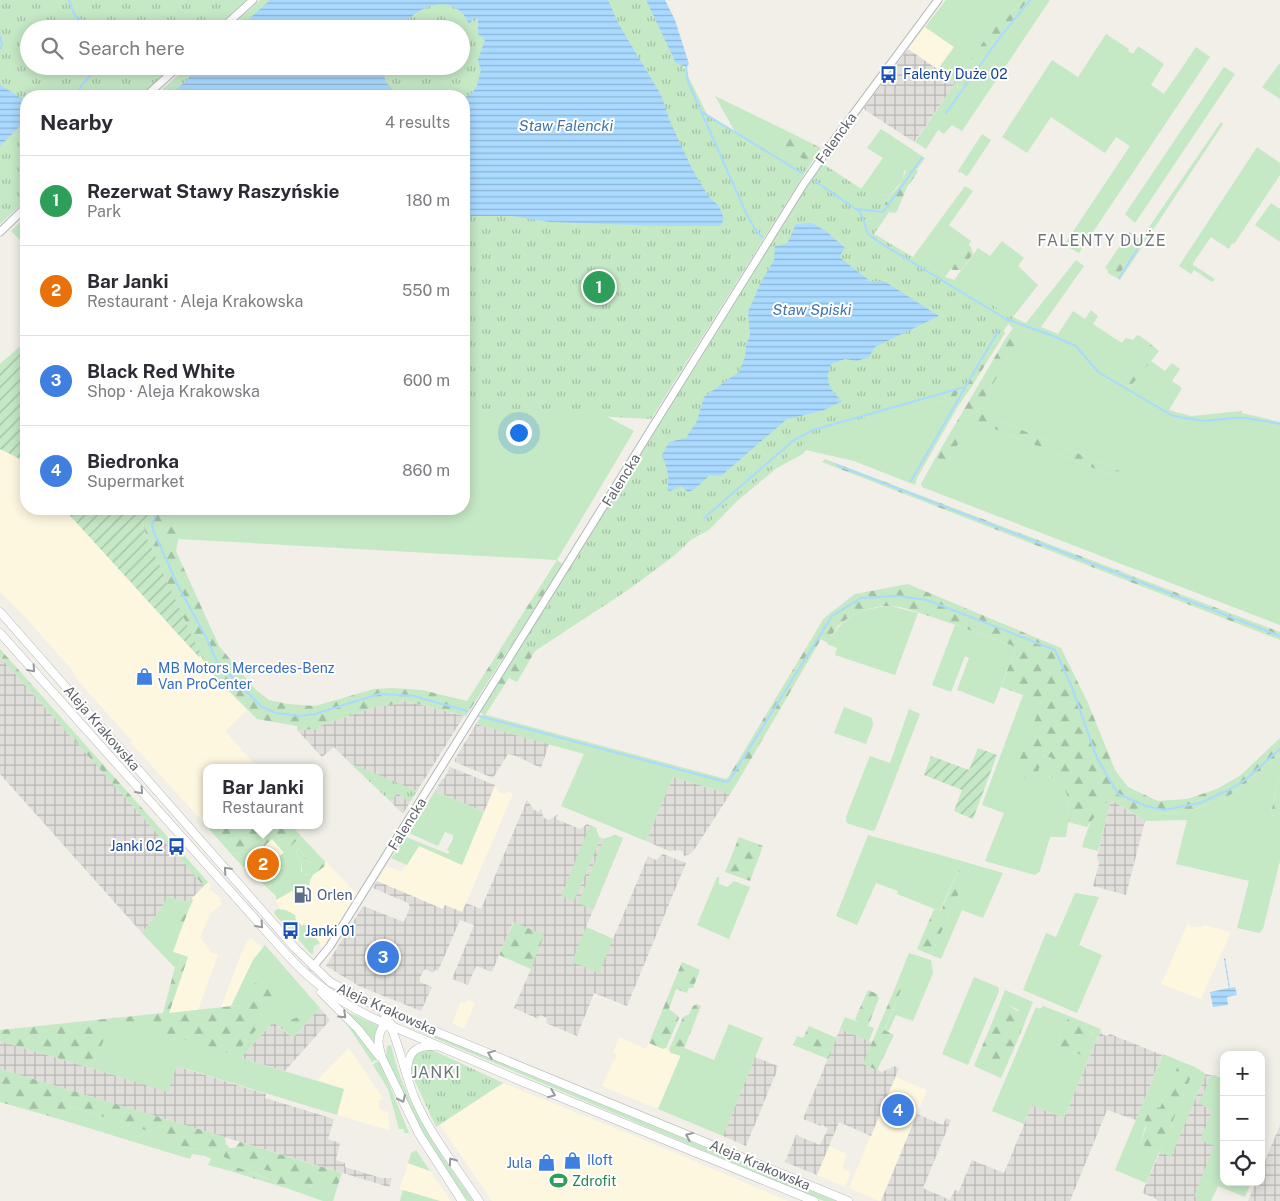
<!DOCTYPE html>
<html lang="en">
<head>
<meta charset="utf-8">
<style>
  :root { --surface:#fff; --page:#f2f2f3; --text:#2b2b33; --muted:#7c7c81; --line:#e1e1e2; --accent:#ea4335 }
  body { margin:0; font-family:"Public Sans",sans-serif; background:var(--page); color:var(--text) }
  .controls { position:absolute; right:15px; bottom:15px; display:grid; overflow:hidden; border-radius:10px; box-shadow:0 2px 12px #0003 }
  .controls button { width:45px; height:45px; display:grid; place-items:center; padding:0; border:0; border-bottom:1px solid var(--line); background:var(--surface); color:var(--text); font:25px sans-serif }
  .you { position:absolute; left:518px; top:432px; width:18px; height:18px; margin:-12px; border:4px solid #fff; border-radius:50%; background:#1a73e8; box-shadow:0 0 0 8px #1a73e833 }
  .badge { display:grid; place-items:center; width:32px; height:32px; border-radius:50%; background:var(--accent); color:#fff; font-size:16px; font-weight:700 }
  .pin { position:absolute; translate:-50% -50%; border:2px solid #fff; box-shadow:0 1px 5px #0006 }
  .popup { position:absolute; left:203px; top:764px; width:120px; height:65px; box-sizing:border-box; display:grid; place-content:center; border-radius:10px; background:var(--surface); filter:drop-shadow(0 1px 4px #0005); font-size:16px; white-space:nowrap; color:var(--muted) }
  .popup b { font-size:19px; color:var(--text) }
  .popup::after { content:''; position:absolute; left:50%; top:100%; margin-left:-10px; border:10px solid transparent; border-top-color:var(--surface) }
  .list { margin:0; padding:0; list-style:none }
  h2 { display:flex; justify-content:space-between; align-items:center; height:65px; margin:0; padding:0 20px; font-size:21px }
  h2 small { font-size:16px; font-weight:400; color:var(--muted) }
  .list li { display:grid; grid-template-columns:32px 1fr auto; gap:15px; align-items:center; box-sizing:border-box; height:90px; padding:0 20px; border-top:1px solid var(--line) }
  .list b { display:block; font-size:19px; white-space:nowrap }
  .list p { margin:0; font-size:16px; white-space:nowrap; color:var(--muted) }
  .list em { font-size:16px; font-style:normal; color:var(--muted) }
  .icon { flex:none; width:28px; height:28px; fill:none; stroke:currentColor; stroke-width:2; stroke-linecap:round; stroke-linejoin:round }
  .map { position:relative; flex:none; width:1280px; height:1201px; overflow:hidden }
  .search { position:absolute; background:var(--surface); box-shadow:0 2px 12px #0003; left:20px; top:20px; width:450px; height:55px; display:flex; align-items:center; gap:12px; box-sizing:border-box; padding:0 18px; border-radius:28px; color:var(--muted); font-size:19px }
  .panel { position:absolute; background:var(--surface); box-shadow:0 2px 12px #0003; left:20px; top:90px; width:450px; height:425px; border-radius:20px }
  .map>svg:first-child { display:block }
</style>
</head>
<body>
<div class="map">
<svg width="1280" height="1201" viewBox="0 0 1280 1201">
  <defs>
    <pattern id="industrial-grid" width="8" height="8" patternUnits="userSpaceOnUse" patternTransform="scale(1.25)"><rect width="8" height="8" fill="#e0deda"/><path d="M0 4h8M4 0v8" fill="none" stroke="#b9b8b5"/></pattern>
    <pattern id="forest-firs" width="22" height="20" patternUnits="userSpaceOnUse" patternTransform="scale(1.25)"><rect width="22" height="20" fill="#c5e8c5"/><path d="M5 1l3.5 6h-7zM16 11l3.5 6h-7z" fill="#a3c0a4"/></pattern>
    <pattern id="park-tufts" width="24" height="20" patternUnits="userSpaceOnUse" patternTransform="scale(1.25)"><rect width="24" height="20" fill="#c5e8c5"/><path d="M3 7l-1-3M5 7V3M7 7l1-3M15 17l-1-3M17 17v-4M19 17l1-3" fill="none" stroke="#a3c0a4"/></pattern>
    <pattern id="garden-furrows" width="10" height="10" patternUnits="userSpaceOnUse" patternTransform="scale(1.25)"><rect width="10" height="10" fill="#c5e8c5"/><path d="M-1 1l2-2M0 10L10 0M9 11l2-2" fill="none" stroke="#a3c0a4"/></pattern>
    <pattern id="water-rules" width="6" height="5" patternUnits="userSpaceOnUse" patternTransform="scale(1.25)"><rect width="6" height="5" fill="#aadaff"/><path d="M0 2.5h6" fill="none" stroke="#8eb4d2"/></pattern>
  </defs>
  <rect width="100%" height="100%" fill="#f1efe8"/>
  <g fill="#fef7e0">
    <polygon points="925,27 954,47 938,69 908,49"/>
    <polygon points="0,449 20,459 26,467 26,509 64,509 198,657 201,655 207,669 247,710 225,731 258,768 207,768 207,819 203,822 131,743 132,741 79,682 71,669 25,617 0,592"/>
    <polygon points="495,786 497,787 499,792 505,794 507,792 513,794 462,912 447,906 443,910 377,881 387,866 402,872 419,846 462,865"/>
    <polygon points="301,836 357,894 353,899 355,900 329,941 322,948 314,934 304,924 302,926 294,917 296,915 291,912 281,910 276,901 276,896 244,866 272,839 284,852"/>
    <polygon points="208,882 211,886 209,889 222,899 220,901 222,904 211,913 200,937 211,952 218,955 198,1010 169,1013 188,957 173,952 192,900 191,898"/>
    <polygon points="1188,923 1191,927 1202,927 1204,925 1231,932 1201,999 1161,984"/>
    <polygon points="250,937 263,948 253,960 231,1006 221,1007 241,954"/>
    <polygon points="468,1000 475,1003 464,1029 452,1023 461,1001 466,1003"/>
    <polygon points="619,1037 646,1049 649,1043 663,1049 666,1048 672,1053 681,1056 658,1109 602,1086 613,1061 615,1060 617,1055 613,1053"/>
    <polygon points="349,1048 383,1098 383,1100 379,1100 379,1109 388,1112 390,1129 388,1130 337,1115 344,1089 317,1080"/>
    <polygon points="895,1077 927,1090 881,1201 879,1201 849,1188"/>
    <polygon points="503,1083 642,1139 788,1201 492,1201 440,1125"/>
    <polygon points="829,1146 847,1154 843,1164 843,1169 851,1173 845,1187 817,1175"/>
    <polygon points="406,1163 430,1171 451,1201 440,1201 399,1189 407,1168"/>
  </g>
  <g fill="url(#industrial-grid)">
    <polygon points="908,49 956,82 914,142 865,110 864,108"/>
    <polygon points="0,657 204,886 188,902 180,901 168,896 162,907 142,933 0,774"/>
    <polygon points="402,700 464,716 417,791 351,764 334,747 322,757 297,730 320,729 319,726 375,707 397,704"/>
    <polygon points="476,724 549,744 541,768 516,756 508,754 493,778 455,762 455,759"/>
    <polygon points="450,767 495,785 484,812 435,791 442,779 444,779"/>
    <polygon points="673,777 730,794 694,850 690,854 684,856 682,851 679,850 669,851 646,841"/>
    <polygon points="397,793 410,802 403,814 391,802"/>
    <polygon points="527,800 534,810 539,812 540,809 542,811 543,817 546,819 550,820 558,814 556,819 580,829 587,824 596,828 599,837 604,839 615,835 623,838 586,927 613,939 648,856 656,860 663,854 686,863 627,1006 594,993 577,1036 546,1023 547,1018 540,1015 538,1019 514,1008 531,969 513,922 492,972 476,966 468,985 452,979 474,925 460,920 438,971 435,970 433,973 425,969 420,977 420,982 432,987 421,1011 359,986 326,966 351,925 355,927 356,925 353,922 363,906 404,922 410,907 408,903 373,888 377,881 443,909 445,905 462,912 466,903 481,909"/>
    <polygon points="1111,800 1145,821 1126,895 1093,886 1099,864 1097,857"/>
    <polygon points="320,1008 330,1020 285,1071 241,1058 273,1022 293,1038"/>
    <polygon points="840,1029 872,1042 864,1064 882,1072 894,1066 899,1068 871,1136 839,1122 817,1175 785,1162 796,1135 820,1145 828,1129 822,1124 821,1126 803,1119"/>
    <polygon points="1101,1030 1103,1035 1107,1036 1110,1034 1162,1055 1136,1120 1107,1110 1070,1201 881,1201 917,1114 943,1125 946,1118 951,1120 923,1188 950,1200 955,1190 959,1191 972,1160 1004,1173 1032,1105 1064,1118"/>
    <polygon points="0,1041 168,1091 176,1066 266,1094 265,1098 334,1119 328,1139 340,1143 336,1160 345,1163 345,1167 381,1178 392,1178 389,1187 0,1069"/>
    <polygon points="755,1057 778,1066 776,1073 746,1146 723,1136"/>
    <polygon points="1206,1074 1224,1079 1211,1201 1158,1201 1155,1198 1142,1193 1160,1152 1171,1156"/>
    <polygon points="1280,1125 1280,1201 1248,1201 1256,1182 1261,1182 1261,1170"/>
  </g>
  <g fill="#c5e8c5">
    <polygon points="946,0 1022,0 1008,17 1002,19 959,82 957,87 960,90 977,66 1028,0 1050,0 962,131 952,125 944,134 938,130 926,149 915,142 956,82 938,69 954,47 925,27"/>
    <polygon points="1106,34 1129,49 1128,51 1133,54 1138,46 1164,64 1151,85 1164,94 1196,47 1210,57 1079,253 1064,245 1130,146 1116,137 1105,153 1051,117 1027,153 1002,137 1052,60 1078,77"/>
    <polygon points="1280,63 1280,99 1262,87"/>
    <polygon points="1224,67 1235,74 1135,223 1125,214"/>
    <polygon points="715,96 789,132 784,146 795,164 779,211"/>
    <polygon points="1221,122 1223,124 1120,280 1117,278 1141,239"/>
    <polygon points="881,129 925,158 917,169 914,165 904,171 903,180 890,195 883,194 878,200 861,189 883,158 867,148"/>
    <polygon points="982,134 991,140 968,175 966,176 961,172 959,173 958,171"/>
    <polygon points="1257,147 1280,163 1280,175 1234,244 1232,243 1229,249 1211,237 1193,263 1193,265 1215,279 1212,282 1194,270 1191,274 1179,266"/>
    <polygon points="810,183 874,220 883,221 874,234 913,257 965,186 973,191 949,225 971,241 945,277 954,280 978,248 990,256 1002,241 1024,258 1018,266 1038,285 1013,317 1026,323 1076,260 1084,266 1041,327 1058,334 1073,311 1085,319 1091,310 1098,316 1093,324 1122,343 1126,338 1133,340 1137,335 1140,336 1151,344 1121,383 1130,387 1151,361 1165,371 1172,363 1180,369 1172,381 1182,388 1169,410 1191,416 1242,411 1242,413 1280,422 1280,625 922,487 921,484 936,457 947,463 972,420 1126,481 1127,474 977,411 1010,355 1016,333 1006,338 1013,328 1008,324 1010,322 920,273"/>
    <polygon points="1271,203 1280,209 1280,242 1255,225"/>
    <polygon points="464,234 604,415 634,431 557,560 179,539 173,517 174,509 464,509"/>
    <polygon points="972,386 957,408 917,478 915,485 854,461 806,450 803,454 777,468 738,500 709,530 681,545 790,431 927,388 928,401 952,402 960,390"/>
    <path d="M891 606 918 613 895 675 835 655 837 648 827 644C844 615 858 609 891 606Z"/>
    <polygon points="955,625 1016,647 994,704 957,690 969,658 965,656 951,692 932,685"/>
    <path d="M1023 695 1042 702 1017 769 1020 771 1025 779 1045 755 1052 758 1049 777 1062 780C1071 799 1070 816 1066 837H1050L1040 871 1035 875 985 861 1004 813 982 805Z"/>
    <polygon points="844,707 872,718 873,725 866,744 834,733"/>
    <polygon points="909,709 920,714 875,830 872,831 849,824 846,822 846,817 870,756 890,763"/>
    <polygon points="483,714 726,779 737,783 730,794 673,777 646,841 561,806 584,754 476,724"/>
    <polygon points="1280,753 1280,772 1271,812 1280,815 1280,861 1263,929 1259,933 1237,928 1249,881 1176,864 1187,820 1145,821 1136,815 1150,813 1183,814 1230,795 1243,786"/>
    <polygon points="435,791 484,812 462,865 419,846 407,865 391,858 395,853 398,853 400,848 399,847 406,837 448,854 450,851 447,850 453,839 453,835 445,832 438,846 409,833"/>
    <path d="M1111 800 1098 851 1082 847C1087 829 1094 809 1111 800Z"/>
    <polygon points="590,825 596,828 599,837 601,838 574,901 561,896"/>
    <polygon points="615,835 623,838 593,910 578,903 604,839"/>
    <polygon points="868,835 962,861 940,911 897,894 898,891 876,883 857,925 836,916"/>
    <polygon points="301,836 318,854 313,861 309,863 298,848 296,854 301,861 301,872 307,875 311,874 313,875 310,880 309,888 308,889 302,884 293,892 292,891 276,900 276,896 257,878"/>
    <polygon points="247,850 250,850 255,855 243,867 231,854 241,853"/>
    <polygon points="972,864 1003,873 983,918 962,910 941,959 931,955"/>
    <polygon points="717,877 719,877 719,884 727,887 734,881 750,887 729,939 697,925"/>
    <polygon points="1075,893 1099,897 1079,945 1102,955 1077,1013 1023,990 1046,933 1056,937"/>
    <path d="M168 896 180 901 188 902 191 898 193 900 189 909 184 908C176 914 175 920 176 929L180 932 173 952 183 955 178 971 142 933 162 907Z"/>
    <path d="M277 909 286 910 296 916 295 918 302 926 304 924 320 943 314 946 313 954 310 953 293 933 294 932 292 929 290 930C285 924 277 919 274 912Z"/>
    <polygon points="586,927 613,939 599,973 572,962"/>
    <polygon points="265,945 320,1008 309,1020 301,1016 287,1021 280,1027 273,1022 241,1058 344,1089 337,1115 177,1066 168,1092 91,1068 113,1017 234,1055 260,1018 261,1013 242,1005 231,1006 253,960"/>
    <polygon points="909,953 931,960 933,973 913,1021 896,1015 888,1032 884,1031 901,990 895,988"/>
    <polygon points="974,977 998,987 999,991 968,1065 942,1054"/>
    <polygon points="1005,990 1033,1002 1023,1027 1018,1025 1019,1010 1008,1005 1004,1008 1007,1017 1006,1022 1001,1022 994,1018"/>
    <polygon points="1043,1006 1069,1016 1057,1045 1092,1035 1091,1032 1087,1029 1086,1023 1101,1029 1064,1118 1032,1105 1024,1124 992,1111 1036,1007 1040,1009"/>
    <polygon points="341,1009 381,1027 376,1047"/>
    <polygon points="342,1017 378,1059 372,1062"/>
    <path d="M845 1017C856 1021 863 1024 874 1028L869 1041 840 1029Z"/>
    <polygon points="729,1024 763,1038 723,1136 658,1109 684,1048 714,1060"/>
    <polygon points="414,1027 836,1201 824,1201 413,1029"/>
    <path d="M391 1045C405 1106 438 1150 473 1201H468L432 1149 414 1117 386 1059 387 1046Z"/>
    <polygon points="1008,1050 1013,1051 1001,1078 974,1066 978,1056 982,1059 996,1065 999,1059 1003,1058"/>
    <polygon points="1163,1054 1180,1061 1160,1108 1152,1104 1140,1144 1160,1152 1195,1067 1206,1074 1171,1157 1159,1152 1146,1183 1115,1170"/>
    <polygon points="376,1062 380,1062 409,1133 404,1133 404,1129 399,1129 388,1089 373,1065"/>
    <polygon points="1214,1075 1224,1079 1224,1182 1251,1182 1245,1197 1218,1186 1211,1201 1197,1201 1198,1198 1194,1196 1214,1146 1200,1140 1212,1111 1199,1103 1211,1076"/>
    <polygon points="72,1107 178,1140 179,1145 196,1150 206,1148 224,1153 223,1155 237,1163 274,1172 276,1174 277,1179 274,1181 251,1172 230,1169 230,1171 208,1165 211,1159 205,1156 192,1154 190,1159 59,1119 64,1111"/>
    <polygon points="416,1150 430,1171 408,1163 411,1153"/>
    <polygon points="291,1180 312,1187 318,1182 337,1188 333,1201 323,1201 289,1189"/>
    <polygon points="403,1190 440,1201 400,1201"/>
  </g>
  <g fill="url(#forest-firs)">
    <path d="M1022 0H1028L977 66 960 90 958 89V79L999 19C1010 19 1015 8 1022 0Z"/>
    <polygon points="789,132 821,148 806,171 783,156 784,146"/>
    <path d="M823 164 878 200 883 194 890 195C895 191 899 187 902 181 905 176 905 171 908 165H914L918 172 907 187 897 211 895 213 889 212 883 221 874 220 818 171Z"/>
    <polygon points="1129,232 1141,239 1117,278 1108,273 1108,270 1105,268"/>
    <polygon points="968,244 971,247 973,254 961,270 953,270 950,268"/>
    <polygon points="1002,329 1005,333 972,386 960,390 952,402 928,401 927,388"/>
    <polygon points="1016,333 1025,341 1016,358 1010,355 977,411 1127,474 1128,479 1126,481 972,420 947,463 936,457 1006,338"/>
    <polygon points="1151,344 1159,351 1130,387 1121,383"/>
    <polygon points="703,362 517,682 509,678 485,715 480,712 696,365"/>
    <polygon points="825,459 1280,632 1280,640 822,462"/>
    <polygon points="151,509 174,509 173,517 179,536 176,551 219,646 256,690 269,700 288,704 315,706 374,689 392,688 422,690 467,701 557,560 563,564 466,716 402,700 397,704 375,707 319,726 320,729 297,730 297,726 257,719 207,669 147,538 143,524"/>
    <path d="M908 584 1061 648 1088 703 1115 770 1128 787 1158 801 1187 799 1217 789 1241 775 1280 738V753L1243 786 1230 795 1183 814 1150 813 1136 815 1111 800 1104 804 1087 827 1068 822C1071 808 1068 793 1061 780L1052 778 1047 774 1052 758 1044 755 1034 782 1025 779 1020 771 1016 769 1042 702 1001 687 1016 647C988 637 960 626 932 617 919 613 905 607 891 606 873 605 851 613 838 626 834 631 831 637 828 643L821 639 737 783 726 779 729 776 824 618 855 594Z"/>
    <polygon points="0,649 208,882 204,886 0,657"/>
    <polygon points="1280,772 1280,815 1271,813"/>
    <polygon points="212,825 226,825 235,828 238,825 291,825 301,836 284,853 272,839 255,855 247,850 241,853 231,854 209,829"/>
    <polygon points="739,837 763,846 750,881 725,872"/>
    <polygon points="298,848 309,863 313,861 318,854 325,861 325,866 313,875 302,874 301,861 296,854"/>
    <polygon points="962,861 972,864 931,955 917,949 934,909 941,911"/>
    <path d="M184 908 189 909 180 932 176 929C174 921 176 912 184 908Z"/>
    <polygon points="514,922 544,935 531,969 499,955"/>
    <polygon points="183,955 188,957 169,1013 242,1005 255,983 274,990 277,997 272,1002 274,1007 261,1013 260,1018 262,1023 234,1055 114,1018 91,1068 0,1041 0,1030 163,1013 175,967 178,970"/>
    <polygon points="682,962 700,970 693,988 689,988 687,993 676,989 669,1009 678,1016 679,1018 666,1048 663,1049 649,1043"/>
    <polygon points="895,988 901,990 884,1030 894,1035 877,1070 863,1064"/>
    <polygon points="868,990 877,994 879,998 868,1026 860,1024 855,1019"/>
    <polygon points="697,1004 701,1006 681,1056 671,1053 669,1050 683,1017 689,1014 693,1006"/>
    <polygon points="1008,1005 1021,1013 1018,1025 1023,1027 1013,1051 1008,1050 1003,1058 999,1059 996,1065 986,1067 982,1064 981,1059 978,1056 994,1018 1001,1022 1006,1022 1004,1008"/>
    <polygon points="301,1016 309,1020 293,1038 280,1027 287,1021"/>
    <polygon points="1069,1016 1086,1023 1087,1029 1091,1032 1091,1039 1084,1056 1057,1045"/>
    <polygon points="809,1026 837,1038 828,1059 793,1045 797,1036 803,1038"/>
    <polygon points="1180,1061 1195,1067 1160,1152 1140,1144 1146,1128 1145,1120 1152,1104 1160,1108"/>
    <polygon points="0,1069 225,1137 226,1144 230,1148 235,1148 240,1142 342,1173 337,1188 318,1182 315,1186 307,1186 292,1180 289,1189 230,1171 231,1168 236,1167 274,1181 276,1180 277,1177 274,1172 237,1163 224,1157 223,1153 207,1148 196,1150 179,1145 177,1140 72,1107 64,1111 59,1119 0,1102"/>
  </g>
  <g fill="url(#park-tufts)">
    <polygon points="0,0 246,0 214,29 29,29 29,66 174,66 141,96 26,96 26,200 0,224"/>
    <polygon points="260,0 650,0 708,116 790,164 796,155 811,163 651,419 464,409 464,96 155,96 188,66 461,66 461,29 228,29"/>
    <polygon points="823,164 891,208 874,234 944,277 954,280 965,290 1013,317 965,387 926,397 816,434 728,504 675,555 628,590 535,651 524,644 812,178"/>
    <polygon points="26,217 26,246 11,231"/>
    <polygon points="351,764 357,766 417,791 410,802 397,793 391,802"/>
    <polygon points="428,1048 503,1083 436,1127 413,1077 410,1067 415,1053"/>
  </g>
  <g fill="url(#garden-furrows)">
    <polygon points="26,341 26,467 20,459 0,449 0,364"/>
    <polygon points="64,509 151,509 143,524 147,538 201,655 199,657"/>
    <polygon points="978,748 997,755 973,819 954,811 962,790 924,775 931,756 969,770"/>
  </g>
  <g fill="url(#water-rules)">
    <path d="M270 0H608L618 23 661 95 670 121 692 169 709 197 719 206 724 219 720 226H660L550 222 512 216H464V98L471 94 477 86 481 70 478 60 485 40 478 34V19L474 18 469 24C461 5 444 0 425 8 415 12 408 21 398 24 393 26 388 27 383 29H238Z"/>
    <polygon points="646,0 665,0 675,20 689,64 686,67 676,63"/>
    <polygon points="198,66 381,66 386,82 393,90 391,96 169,96 187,80"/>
    <polygon points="0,85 26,101 26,113 19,127 0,146"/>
    <path d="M812 223 826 231 845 248 839 257 870 281H884L939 316 875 347 869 357 857 361 845 359 831 364C825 381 828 388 842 401L822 411 787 419 721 476 710 475 695 489 688 492 681 486 670 491 667 490C671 478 666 466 662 455L669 442 686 438 697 421 704 397 740 371 745 357 746 345 750 335 748 312 760 284 774 260 775 246 787 244 796 224Z"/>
    <polygon points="1225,958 1230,988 1235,987 1237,995 1227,997 1228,1005 1213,1007 1210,992 1229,988 1224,959"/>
  </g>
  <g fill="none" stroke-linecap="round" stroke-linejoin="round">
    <g stroke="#aadaff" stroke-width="2">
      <polyline points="69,0 75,16 97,29"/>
      <polyline points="0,36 2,44 0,49"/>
      <polyline points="686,67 688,82 701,111 746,213 756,231 762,237"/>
      <polyline points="77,96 81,86 99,66"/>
      <polyline points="702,112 802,173"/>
      <polyline points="946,113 997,41 1030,0"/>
      <polyline points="815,181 860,212 863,218 868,234 882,244 1006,319 1048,334 1076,346 1098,372 1173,416 1205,421 1234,418 1246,418 1280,424"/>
      <polyline points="857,209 883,212 922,158"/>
      <polyline points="1119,278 1137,250"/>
      <polyline points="837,465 1280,636"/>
      <polyline points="911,481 965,388"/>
      <polyline points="160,510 162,509"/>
      <polyline points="156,516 153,521 152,528 178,586 206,637 217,662 262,707 276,713 299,716 315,714 379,694 414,696 467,711"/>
      <polyline points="704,518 794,440 813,430 965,387 999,330"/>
      <polyline points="479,716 726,782 729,781 832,616 861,598 897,596 927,600 1055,650 1071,685 1097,758 1118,794 1146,806 1164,810 1200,803 1231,789 1245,780 1280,749"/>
    </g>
    <defs>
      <g id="tertiary">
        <polyline points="221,29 253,0"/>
        <polyline points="146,96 179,66"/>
        <polyline points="0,232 26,207"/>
        <polyline points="313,967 330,946 803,185 835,139 938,0"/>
      </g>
      <g id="secondary">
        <polyline points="0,612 295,948 330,982 381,1009 848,1201"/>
        <path d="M0 633 290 958C315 985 341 1003 373 1018L516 1079 814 1201"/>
        <polyline points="321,992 358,1029 379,1056"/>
        <path d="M381 1009C398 1033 403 1071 415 1099 431 1136 457 1168 479 1201"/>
        <path d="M391 1024 382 1028C376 1039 379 1047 382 1058L419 1134 462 1201"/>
        <path d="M407 1074C407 1054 414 1045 434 1046"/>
      </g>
    </defs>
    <use href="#tertiary" stroke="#b5b8bc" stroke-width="9"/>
    <use href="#secondary" stroke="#b6babf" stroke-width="9"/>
    <use href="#tertiary" stroke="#fff" stroke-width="7"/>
    <use href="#secondary" stroke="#fff" stroke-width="8"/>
  </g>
  <defs><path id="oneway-chevron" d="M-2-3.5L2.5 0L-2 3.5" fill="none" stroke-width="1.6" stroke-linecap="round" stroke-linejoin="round" transform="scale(1.25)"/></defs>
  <g stroke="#979a9d">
    <use href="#oneway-chevron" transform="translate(32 669) rotate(48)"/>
    <use href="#oneway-chevron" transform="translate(140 791) rotate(48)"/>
    <use href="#oneway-chevron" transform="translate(227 870) rotate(-131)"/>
    <use href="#oneway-chevron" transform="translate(260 925) rotate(48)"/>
    <use href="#oneway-chevron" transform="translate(343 1015) rotate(44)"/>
    <use href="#oneway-chevron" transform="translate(491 1054) rotate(-158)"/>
    <use href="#oneway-chevron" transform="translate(552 1094) rotate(22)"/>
    <use href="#oneway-chevron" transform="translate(402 1099) rotate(65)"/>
    <use href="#oneway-chevron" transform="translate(689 1136) rotate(-157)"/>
    <use href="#oneway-chevron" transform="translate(452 1161) rotate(-126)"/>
  </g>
  <defs>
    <symbol id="bus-bare" viewBox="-9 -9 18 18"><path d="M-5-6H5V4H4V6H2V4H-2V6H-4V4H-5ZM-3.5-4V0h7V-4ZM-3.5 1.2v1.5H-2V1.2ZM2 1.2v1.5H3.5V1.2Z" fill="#1a4fb4" stroke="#fff" stroke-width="2.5" paint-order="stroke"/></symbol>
    <symbol id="shop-bare" viewBox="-9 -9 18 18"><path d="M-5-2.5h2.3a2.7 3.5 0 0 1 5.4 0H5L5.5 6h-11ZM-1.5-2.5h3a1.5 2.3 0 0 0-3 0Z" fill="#3f7fe0" stroke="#fff" stroke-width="2.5" paint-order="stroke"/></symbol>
    <symbol id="fuel-bare" viewBox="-9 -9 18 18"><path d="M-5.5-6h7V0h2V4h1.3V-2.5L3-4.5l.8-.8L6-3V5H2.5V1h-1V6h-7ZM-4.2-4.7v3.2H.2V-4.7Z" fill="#5c6f8a" stroke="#fff" stroke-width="2.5" paint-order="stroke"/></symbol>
    <symbol id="stadium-bare" viewBox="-9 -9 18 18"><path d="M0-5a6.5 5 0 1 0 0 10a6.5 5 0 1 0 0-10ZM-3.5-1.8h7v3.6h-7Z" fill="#2e9e5b" stroke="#fff" stroke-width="2.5" paint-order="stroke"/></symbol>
  </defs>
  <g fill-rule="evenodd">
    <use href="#bus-bare" x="876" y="62" width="25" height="25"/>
    <use href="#shop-bare" x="132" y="664" width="25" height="25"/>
    <use href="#bus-bare" x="164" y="834" width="25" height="25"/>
    <use href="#fuel-bare" x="290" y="882" width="25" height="25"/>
    <use href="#bus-bare" x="278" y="918" width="25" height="25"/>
    <use href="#shop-bare" x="560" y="1148" width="25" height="25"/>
    <use href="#shop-bare" x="534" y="1150" width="25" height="25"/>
    <use href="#stadium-bare" x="546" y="1168" width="25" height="25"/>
  </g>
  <g text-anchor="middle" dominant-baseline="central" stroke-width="4" stroke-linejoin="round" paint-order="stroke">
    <g font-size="14" fill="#164399" stroke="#fff" text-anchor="start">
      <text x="903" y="74">Falenty Duże 02</text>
      <text x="163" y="846" text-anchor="end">Janki 02</text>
      <text x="305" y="931">Janki 01</text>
    </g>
    <g font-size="14" fill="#5f6368" stroke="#fff">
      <text transform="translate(836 138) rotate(-54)">Falencka</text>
      <text transform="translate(621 480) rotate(-58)">Falencka</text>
      <text transform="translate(102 728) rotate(49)">Aleja Krakowska</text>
      <text transform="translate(407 824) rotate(-58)">Falencka</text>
      <text transform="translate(387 1009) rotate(24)">Aleja Krakowska</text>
      <text transform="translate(760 1165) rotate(23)">Aleja Krakowska</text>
    </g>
    <g font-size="14" fill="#366cbe" stroke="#fff" text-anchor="start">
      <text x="158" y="668">MB Motors Mercedes-Benz<tspan x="158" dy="16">Van ProCenter</tspan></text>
      <text x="587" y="1160">Iloft</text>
      <text x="532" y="1163" text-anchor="end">Jula</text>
    </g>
    <g font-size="14" fill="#4e5e75" stroke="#fff" text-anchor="start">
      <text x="317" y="895">Orlen</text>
    </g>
    <g font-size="14" fill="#27864d" stroke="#fff" text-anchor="start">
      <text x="572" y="1181">Zdrofit</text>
    </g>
    <g font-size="15" font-style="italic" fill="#4174aa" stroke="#fff">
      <text x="566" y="125">Staw Falencki</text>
      <text x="812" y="309">Staw Spiski</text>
    </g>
    <g font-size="16" letter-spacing="1" fill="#70757a" stroke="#fff">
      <text x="1102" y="240">FALENTY DUŻE</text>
      <text x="436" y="1072">JANKI</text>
    </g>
  </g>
</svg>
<div class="controls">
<button>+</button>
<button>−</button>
<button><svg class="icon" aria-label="locate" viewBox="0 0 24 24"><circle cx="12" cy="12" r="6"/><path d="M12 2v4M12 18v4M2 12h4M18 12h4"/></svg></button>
</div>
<div class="you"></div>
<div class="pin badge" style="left:599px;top:287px;background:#2e9e5b">1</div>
<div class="pin badge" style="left:263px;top:864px;background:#e8710a">2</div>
<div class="popup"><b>Bar Janki</b>Restaurant</div>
<div class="pin badge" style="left:383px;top:957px;background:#3f7fe0">3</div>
<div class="pin badge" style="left:898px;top:1110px;background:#3f7fe0">4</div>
<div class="search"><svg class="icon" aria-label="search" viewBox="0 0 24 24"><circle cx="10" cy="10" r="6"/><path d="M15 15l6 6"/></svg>Search here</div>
<section class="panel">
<h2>Nearby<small>4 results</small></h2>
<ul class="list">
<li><span class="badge" style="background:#2e9e5b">1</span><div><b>Rezerwat Stawy Raszyńskie</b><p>Park</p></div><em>180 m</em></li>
<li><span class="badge" style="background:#e8710a">2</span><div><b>Bar Janki</b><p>Restaurant · Aleja Krakowska</p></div><em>550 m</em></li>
<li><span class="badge" style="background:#3f7fe0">3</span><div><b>Black Red White</b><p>Shop · Aleja Krakowska</p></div><em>600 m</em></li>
<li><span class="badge" style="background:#3f7fe0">4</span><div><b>Biedronka</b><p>Supermarket</p></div><em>860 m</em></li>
</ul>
</section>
</div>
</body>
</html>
